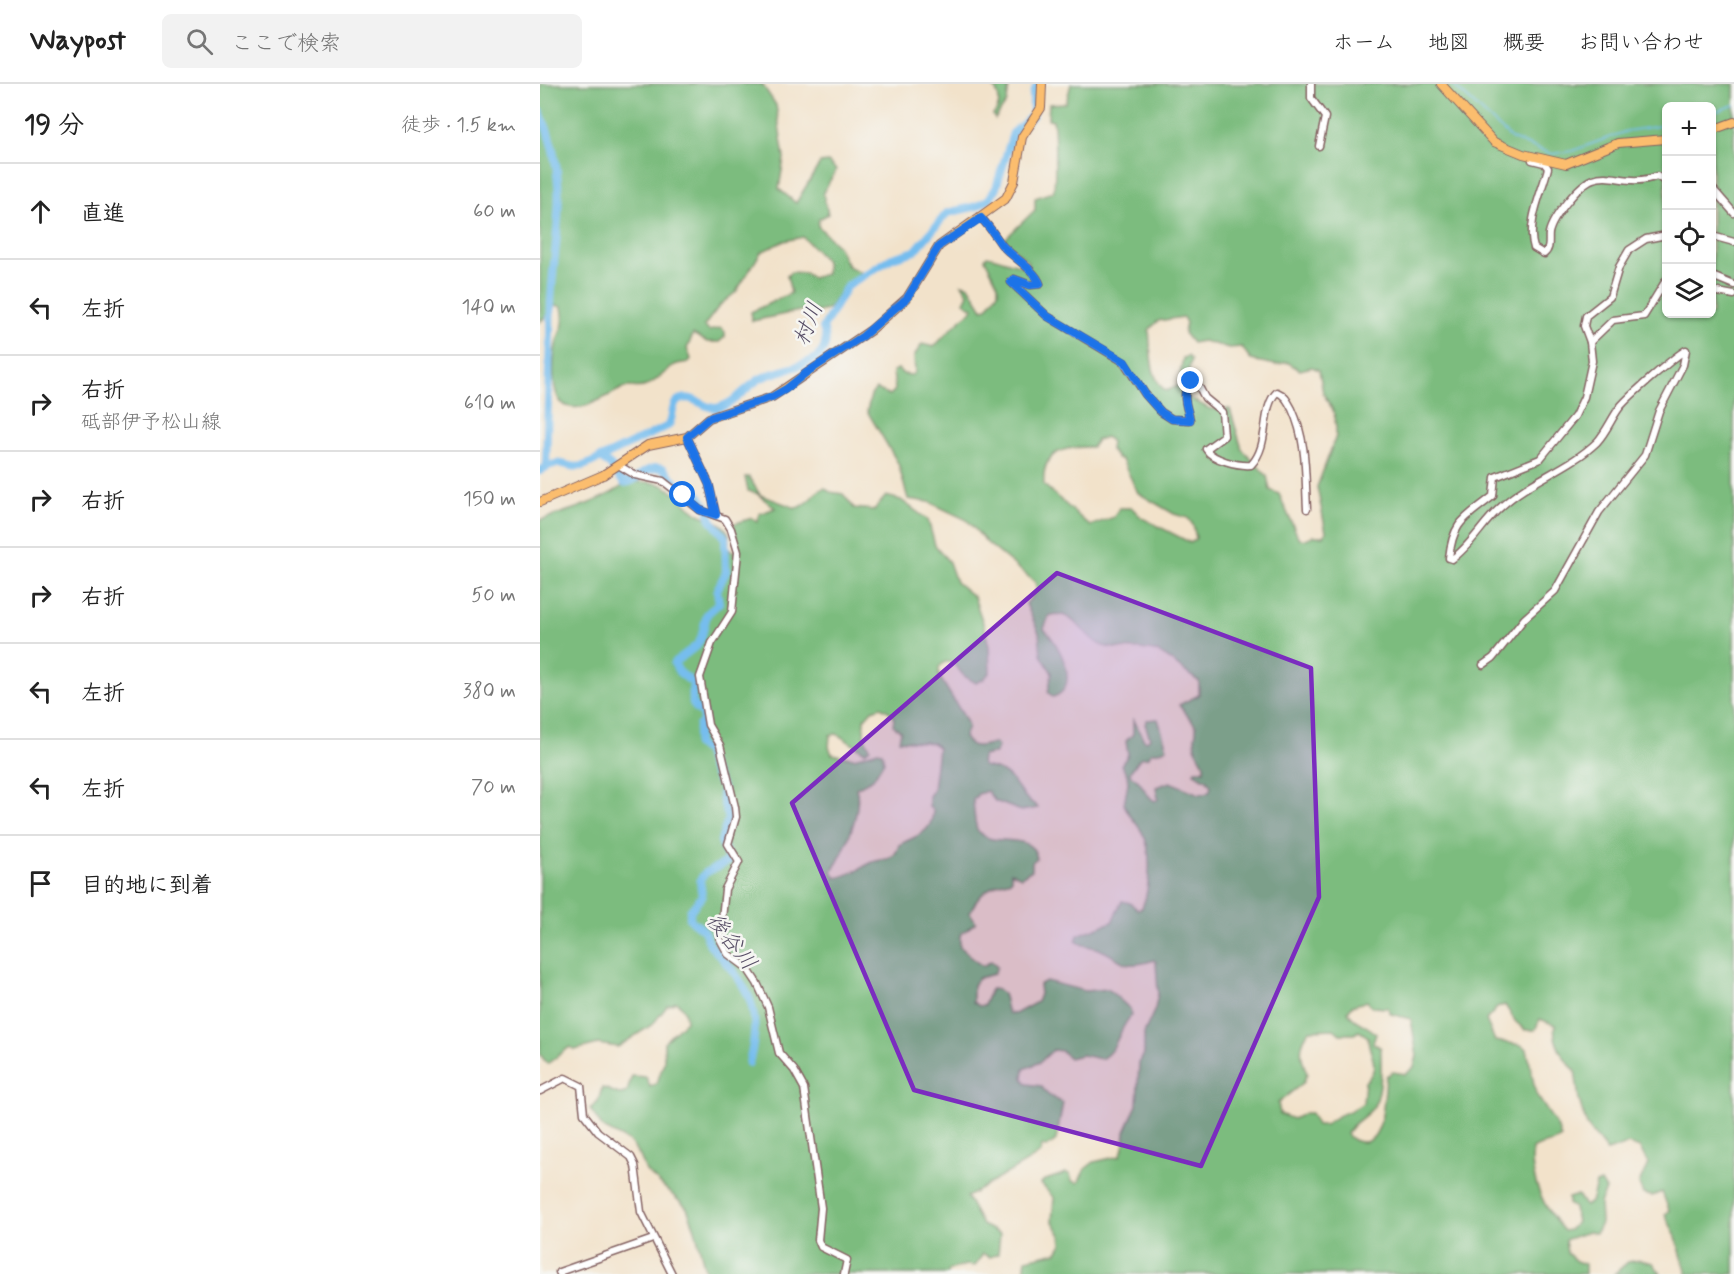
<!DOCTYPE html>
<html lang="ja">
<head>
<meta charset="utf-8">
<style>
  :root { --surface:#fff; --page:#f2f2f2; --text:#222; --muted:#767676; --line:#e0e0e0 }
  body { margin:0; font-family:Mynerve,"Klee One",sans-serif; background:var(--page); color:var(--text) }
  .controls { position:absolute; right:18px; top:18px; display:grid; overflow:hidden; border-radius:9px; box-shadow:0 2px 4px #0004 }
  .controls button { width:54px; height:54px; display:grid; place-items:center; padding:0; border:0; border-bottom:2px solid var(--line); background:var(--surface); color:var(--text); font:30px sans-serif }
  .stop { position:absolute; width:18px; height:18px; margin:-14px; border:4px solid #1a73e8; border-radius:50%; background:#fff }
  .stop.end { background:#1a73e8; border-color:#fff; box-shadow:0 2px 6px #0008 }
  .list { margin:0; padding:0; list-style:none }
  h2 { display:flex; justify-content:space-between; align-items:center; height:78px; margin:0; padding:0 24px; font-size:26px }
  h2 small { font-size:20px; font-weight:400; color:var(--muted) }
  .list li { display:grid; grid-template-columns:39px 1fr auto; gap:18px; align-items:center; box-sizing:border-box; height:96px; padding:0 24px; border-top:2px solid var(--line) }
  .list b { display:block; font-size:22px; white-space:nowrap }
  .list p { margin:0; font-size:20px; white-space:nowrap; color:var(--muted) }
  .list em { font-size:20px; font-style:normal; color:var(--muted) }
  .icon { flex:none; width:33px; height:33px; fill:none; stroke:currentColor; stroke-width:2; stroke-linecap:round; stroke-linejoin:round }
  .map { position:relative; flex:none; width:1194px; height:1190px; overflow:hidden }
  header { display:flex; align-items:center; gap:36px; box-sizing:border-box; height:84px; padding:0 30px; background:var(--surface); border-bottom:2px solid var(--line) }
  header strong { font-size:28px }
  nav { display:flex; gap:33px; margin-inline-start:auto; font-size:21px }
  .search { width:420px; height:54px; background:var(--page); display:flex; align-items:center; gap:15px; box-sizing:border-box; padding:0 21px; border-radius:9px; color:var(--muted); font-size:22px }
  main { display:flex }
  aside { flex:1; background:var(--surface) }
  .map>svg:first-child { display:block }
</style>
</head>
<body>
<header>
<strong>Waypost</strong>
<div class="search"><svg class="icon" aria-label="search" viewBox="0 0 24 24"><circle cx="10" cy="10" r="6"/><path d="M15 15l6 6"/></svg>ここで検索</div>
<nav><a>ホーム</a><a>地図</a><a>概要</a><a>お問い合わせ</a></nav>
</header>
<main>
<aside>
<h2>19 分<small>徒歩 · 1.5 km</small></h2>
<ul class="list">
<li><svg class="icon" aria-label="ahead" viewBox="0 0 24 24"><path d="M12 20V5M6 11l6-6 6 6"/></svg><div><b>直進</b></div><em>60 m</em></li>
<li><svg class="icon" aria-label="left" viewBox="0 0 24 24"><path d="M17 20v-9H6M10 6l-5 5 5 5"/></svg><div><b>左折</b></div><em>140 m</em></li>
<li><svg class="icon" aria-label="right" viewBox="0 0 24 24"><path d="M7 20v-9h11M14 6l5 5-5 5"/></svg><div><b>右折</b><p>砥部伊予松山線</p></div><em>610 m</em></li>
<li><svg class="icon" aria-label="right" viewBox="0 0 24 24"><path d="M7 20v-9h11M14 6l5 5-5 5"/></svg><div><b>右折</b></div><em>150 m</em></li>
<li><svg class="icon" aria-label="right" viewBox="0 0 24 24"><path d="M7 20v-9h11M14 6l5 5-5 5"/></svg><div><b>右折</b></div><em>50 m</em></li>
<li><svg class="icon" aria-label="left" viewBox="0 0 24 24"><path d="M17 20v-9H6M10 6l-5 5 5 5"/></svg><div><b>左折</b></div><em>380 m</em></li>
<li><svg class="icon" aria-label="left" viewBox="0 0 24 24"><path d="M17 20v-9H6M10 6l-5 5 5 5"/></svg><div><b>左折</b></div><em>70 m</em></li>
<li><svg class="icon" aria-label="arrive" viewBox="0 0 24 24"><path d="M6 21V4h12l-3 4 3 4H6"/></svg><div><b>目的地に到着</b></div></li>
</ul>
</aside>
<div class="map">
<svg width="1194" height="1190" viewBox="0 0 1194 1190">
  <rect width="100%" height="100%" fill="#f6f6f2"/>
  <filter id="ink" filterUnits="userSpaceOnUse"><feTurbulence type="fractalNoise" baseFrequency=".0167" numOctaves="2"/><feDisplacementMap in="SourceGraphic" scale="12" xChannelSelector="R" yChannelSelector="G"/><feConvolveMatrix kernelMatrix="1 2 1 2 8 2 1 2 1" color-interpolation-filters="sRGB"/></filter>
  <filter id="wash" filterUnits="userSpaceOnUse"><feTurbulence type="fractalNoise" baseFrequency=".008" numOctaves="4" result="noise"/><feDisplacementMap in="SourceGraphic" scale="24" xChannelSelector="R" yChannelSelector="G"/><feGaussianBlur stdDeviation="1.35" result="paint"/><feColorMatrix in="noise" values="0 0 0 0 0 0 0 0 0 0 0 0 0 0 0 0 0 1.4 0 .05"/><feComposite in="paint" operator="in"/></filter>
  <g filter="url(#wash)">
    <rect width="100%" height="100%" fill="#f2e2ca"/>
    <g fill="#7bbc7e" stroke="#626e54" stroke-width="1.5" fill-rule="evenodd">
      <path d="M0 0H222L236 21 244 74 239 105 256 119 280 79 288 78 296 86 283 109 288 130 279 135 278 142 297 161 308 182 320 188V198L302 205 290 224 279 228 269 225 212 237 211 228 251 209 247 192 251 188 265 189 272 194 286 190V177L263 153 244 157 221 168 196 208 180 221 164 242 169 247 181 244 185 248V253L179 258H167L153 250 147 265 151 275 149 278C145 279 139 279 135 281 127 285 118 297 106 302 98 306 90 301 83 304 64 313 22 343 15 304 13 294 13 278 15 267 17 248 27 247 22 223L16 221 0 238Z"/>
      <path d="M451 0 469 1 467 18 455 35 453 31C462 22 460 9 451 0Z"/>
      <path d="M531 0H1194V1190H1147L1135 1150 1125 1131 1129 1126 1122 1108 1112 1112 1103 1110 1099 1100 1108 1080 1100 1064 1088 1060 1067 1067 1047 1042 1039 1016 1035 986C1023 976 1012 956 1015 941L1000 935 995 946H985L975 937 965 921 958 923 946 936 955 957 981 961 987 965 996 1010 1017 1042 1021 1054C1012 1061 1002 1058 993 1065 988 1093 1005 1126 1024 1147L1029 1146 1037 1138 1034 1124 1028 1120V1114L1038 1111 1045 1122 1051 1118 1056 1100 1061 1098 1066 1106 1060 1119 1061 1139 1056 1149 1048 1148 1025 1156 1027 1169 1036 1177 1045 1180V1190H484L486 1175 517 1168 522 1160 521 1151 512 1136 514 1114 501 1100 503 1097 526 1089 530 1090 532 1097 538 1099 545 1085 554 1078 580 1072 584 1062 585 1048 597 1021 599 979 604 970V949L615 925 618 909 616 878 614 876C581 887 584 875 559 865 551 862 543 863 536 857L538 851 572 838 582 817 590 819 597 825 602 824C610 805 613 766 602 748 596 738 588 731 584 720L588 699 587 690 581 681 588 671 586 657 593 650V634L604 656 607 657 610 654 605 640 607 636 618 635 627 664 619 668H611L609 673 600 674 590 688 591 692C604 697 604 712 615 717L618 715 616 703 630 698 659 710 669 708 671 702 667 696 654 689 655 686H664C665 674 657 672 655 663 653 657 657 649 656 642L639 621 659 611V597C644 589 632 574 617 568 600 561 573 569 557 559 542 549 529 523 509 532L504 545C518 558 543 603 513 613L508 608 512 589 501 571 499 549 486 520 497 506 495 498 446 458 427 436 389 418 368 415 358 379 327 327 331 311 336 305 350 311 355 306 353 287 358 285 363 290 372 291 375 288 374 272 382 260 394 263C405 251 416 238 431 228L433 224 424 218 428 210 422 200 429 202 443 225 447 224 458 208V201L445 175 447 172C461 174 477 183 489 182L488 178 464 156 495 126V114L513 108C516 103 515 43 513 36L508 35 509 20 526 19ZM1126 22H1172V230H1126ZM643 233 646 239 644 249 652 259 663 257 689 264 702 263 711 276 736 281 747 278 760 286 772 283 779 286 783 309 794 328 796 343V352L777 403 786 448 784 452H773L763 456 758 453 739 410 730 406 727 392 702 365 690 325H670L649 314 647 294 651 276 648 272 643 274 638 302 626 307C609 295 611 265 609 246L618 237ZM566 353 571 358 570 365 577 374 582 376 598 409 634 430 648 434 653 441 656 454 651 459 602 434 592 424H579L574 433 550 442 504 401C501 368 523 362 552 363L557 356ZM827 917 832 923 848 924 851 930 871 935 877 972 874 983 866 990 853 988 846 992C844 1009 845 1058 823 1058 816 1058 811 1056 807 1050 811 1039 823 1035 831 1026 843 1013 841 982 841 964L833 959 836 950C828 940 811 938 808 927L812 922ZM794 945 800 950H814L819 947 828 953C828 972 843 981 825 998L823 1019C809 1030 799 1028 785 1041H777L771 1029H765L753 1035 740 1030 738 1019 764 998 767 989C760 973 758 960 770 946Z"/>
      <path d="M205 393H209L220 411 256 424C270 422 273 406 285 404L290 408 303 410 314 424 334 426 346 412 361 416 388 436 395 461 409 478 416 498 434 513 443 539 449 562 450 588 444 595 436 599 424 592 412 578H405L399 583V592L426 636 428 643 424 653C431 667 442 661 455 659L458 662 456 669 443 672 441 678 443 682C474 688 469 695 487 715 490 718 495 720 498 724L481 727 455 717 447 707 438 710 433 716C434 724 434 737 437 745 449 767 491 744 497 774L492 778V786L481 793 471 788V796C452 800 437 811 430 829L436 838 420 851V863C428 868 435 879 443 882L451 877 457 883 454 890 439 894 433 901V918L439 922 444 921 451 905C468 905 463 917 468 929L475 930 497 918 500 910 499 901 506 897 545 907 568 905 590 925 592 931C578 944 579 965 561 975L542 971 529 974 522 967 513 966 500 978 484 985 483 994 487 1000 501 1002 508 1011 523 1019 516 1056 507 1063 502 1062 501 1068 495 1073 427 1113 442 1141 460 1150 458 1170 450 1173 443 1170 435 1182 426 1181 409 1186 407 1190H166L155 1145 147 1124 106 1087 100 1072 90 1058 63 1044 50 1025 58 1018 62 1004C69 1004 80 1015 87 1007 89 1004 90 996 92 992L106 993 110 1003 117 999 124 978V958L146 937C145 928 144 923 136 918L127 922 113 940 78 963 58 960 35 966 30 963 7 980 0 970V436C31 426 63 417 90 397 100 399 111 397 122 401 137 407 145 422 159 430 171 436 181 436 189 450L188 465 193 468 200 464 193 440 212 434 218 438 219 430 235 424 216 409 208 407ZM341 623 350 628 354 634 353 641 361 647 359 656 393 659 398 664 393 706 389 712V723L393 726C393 749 377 751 359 761 353 780 345 773 333 778 320 784 311 791 296 794L292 787C304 770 323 725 316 704L333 695 344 677 342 668 338 667 314 674 292 670 289 663 290 651 297 650 325 668 330 664 324 652V635L332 626Z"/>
      <polygon points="1099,1176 1113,1179 1121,1190 1074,1190 1088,1178"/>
    </g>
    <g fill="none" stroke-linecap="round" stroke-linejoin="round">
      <g stroke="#76bdee" stroke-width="1.5">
        <polyline points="913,1 972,55 1012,70 1032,67 1087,47 1126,41"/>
        <polyline points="1172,29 1194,21"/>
      </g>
      <g stroke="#76bdee" stroke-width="8">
        <path d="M0 28C31 97 15 145 11 217 9 272 8 328 6 383"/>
        <path d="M60 374 70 381 84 399C100 398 101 382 123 384L139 402 149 404 159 411 168 425 171 436 185 453 186 488 177 506 179 519 167 530 161 555 156 562 134 579 139 588 153 599C153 614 148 619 162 629L163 638 159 642 157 661 167 668 171 683 183 705 182 713 188 735 181 757 189 777 165 789 160 796 162 812 150 827V835C154 840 160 842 164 847 168 852 167 859 172 863 208 902 224 924 209 979"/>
        <path d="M0 387C25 370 24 388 46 381L128 342C135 334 129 318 142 315 154 311 165 325 176 324 192 322 206 304 218 296 239 282 299 284 283 244L307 202 352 174 375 167 407 129 437 122 449 115 456 104 473 49 493 31V10L498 0"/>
      </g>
    </g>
  </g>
  <g filter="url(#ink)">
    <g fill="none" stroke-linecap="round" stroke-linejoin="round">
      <defs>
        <g id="minor">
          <polyline points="771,0 771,14 785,33 779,62"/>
          <path d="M992 76 1004 79 1008 84C1002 108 986 139 994 164L1004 170C1011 164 1008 157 1009 149 1012 134 1039 100 1053 95 1072 88 1090 103 1117 92L1126 98"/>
          <polyline points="1172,104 1194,129"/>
          <path d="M441 134C449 142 454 150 461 160 469 171 495 185 500 200L490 201 474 195 471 198 507 232 584 278 605 310 621 328 632 335 650 336C647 323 640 309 651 297L657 299 665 314 682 328 684 352 666 365C672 376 699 382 711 381 731 360 720 324 737 308 745 311 748 318 752 325 767 358 765 389 767 425"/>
          <polyline points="1172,152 1194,158"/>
          <polyline points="1172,192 1194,201"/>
          <polyline points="1172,207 1194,211"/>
          <polyline points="1050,258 1073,236 1104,232 1126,196"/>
          <polyline points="147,353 169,400 176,431"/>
          <polyline points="80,382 95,391 123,397 160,426 185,435 191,445 198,468 192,528 172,559 160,593 168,641 180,661 195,723 196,733 188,760 199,778 185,805 180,855 188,870 207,884 217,899 228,923 239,969 254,986 264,1004 281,1124 278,1156 281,1163 307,1176 304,1190"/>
          <path d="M943 581 953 574 984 535 1015 507 1059 428 1105 371 1119 327 1143 281 1146 266C1135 272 1088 313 1080 323 1071 335 1067 347 1057 358 1029 385 990 396 962 422 943 438 932 461 912 475L909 474C913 436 926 434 953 412L955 393 1000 375 1035 332 1044 313 1052 277 1050 258 1044 242 1046 232 1070 213 1079 183 1089 166 1106 155 1126 151"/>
          <polyline points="0,1007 25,994 41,1002 44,1030 58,1048 91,1073 95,1081 101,1128 132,1190"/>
          <polyline points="20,1190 19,1188 113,1155"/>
        </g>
        <g id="major">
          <polyline points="901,0 954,58 983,70 1026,80 1078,59 1126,55"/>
          <polyline points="1172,46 1194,38"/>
          <polyline points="0,418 63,391 108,361 147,353 169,334 232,313 331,246 367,214 399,162 466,114 474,98 482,53 501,24 502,0"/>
        </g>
      </defs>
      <use href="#minor" stroke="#856363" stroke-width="9"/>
      <use href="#major" stroke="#856363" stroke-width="10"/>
      <use href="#minor" stroke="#fff" stroke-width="6"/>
      <use href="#major" stroke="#fbbd6e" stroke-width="8"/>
    </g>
  </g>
  <g fill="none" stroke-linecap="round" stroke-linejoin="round" filter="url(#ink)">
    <path stroke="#1a73e8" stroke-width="8" d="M143 411 160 426 176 431 169 400 147 353 169 334 232 313 246 305 266 289 323 252 367 214 399 162 441 134C449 142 454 150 461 160 469 171 495 185 500 200L490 201 474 195 471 198 507 232 585 278 605 310 621 328 632 335 650 336C647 323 640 309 651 297"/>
  </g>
  <path fill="#7b2cbf" fill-opacity="0.2" stroke="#7b2cbf" stroke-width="4.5" stroke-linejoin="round" d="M517 489 771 584 779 813 661 1082 374 1006 252 719Z"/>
  <g text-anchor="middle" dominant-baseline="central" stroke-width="5" stroke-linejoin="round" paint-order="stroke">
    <g font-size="22" font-style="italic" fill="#574e66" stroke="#f6f6f2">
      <text transform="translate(269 240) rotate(-68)">村川</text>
      <text transform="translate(191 858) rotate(52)">後谷川</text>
    </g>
  </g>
</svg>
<div class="controls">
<button>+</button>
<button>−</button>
<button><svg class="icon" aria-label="locate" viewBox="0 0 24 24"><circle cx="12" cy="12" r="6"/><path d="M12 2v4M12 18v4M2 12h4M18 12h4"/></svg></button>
<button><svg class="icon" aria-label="layers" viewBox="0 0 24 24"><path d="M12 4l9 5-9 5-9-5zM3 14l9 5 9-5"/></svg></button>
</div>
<div class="stop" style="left:143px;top:411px"></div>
<div class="stop end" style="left:651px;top:297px"></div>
</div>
</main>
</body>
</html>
